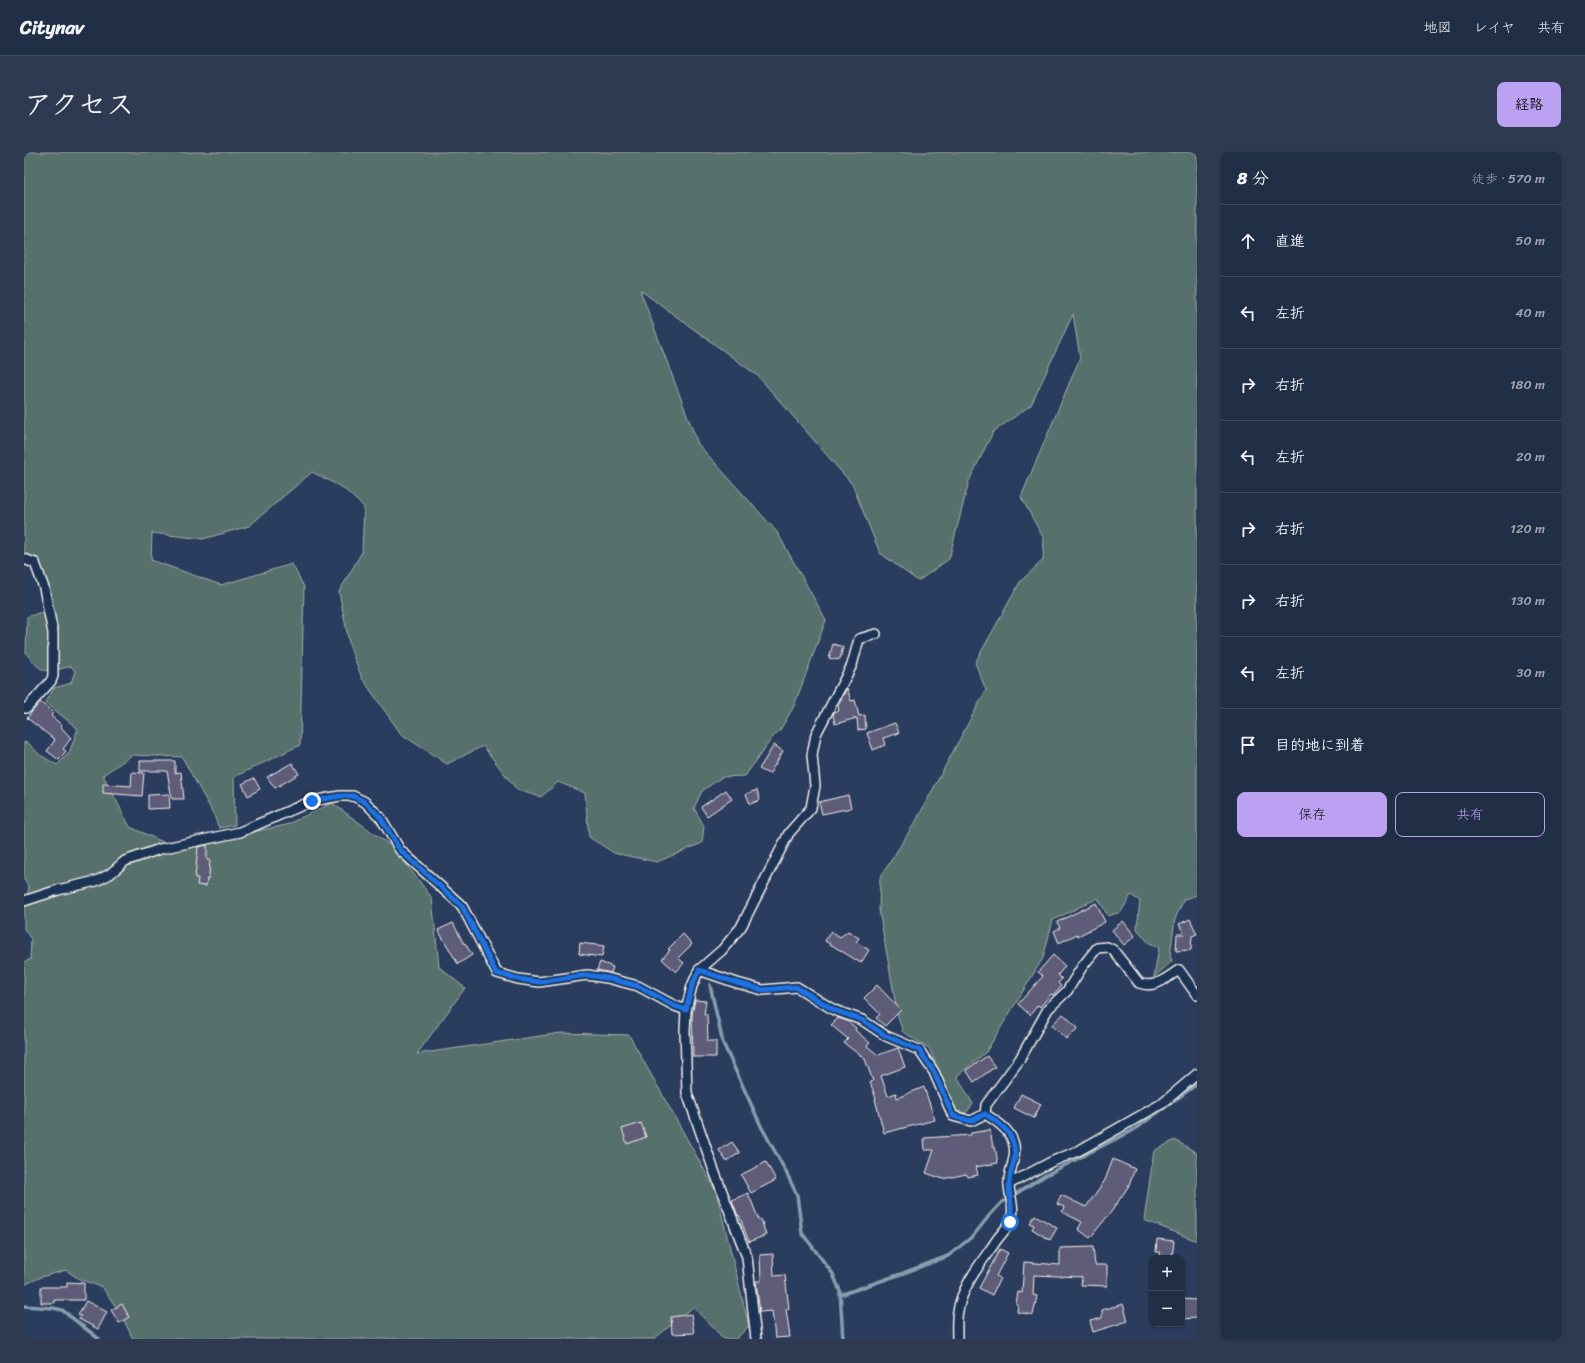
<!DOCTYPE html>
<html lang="ja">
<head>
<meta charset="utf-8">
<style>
  :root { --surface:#202e46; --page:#2d3a51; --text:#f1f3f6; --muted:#a2a8b3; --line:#3d4a5f; --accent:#bca0f2 }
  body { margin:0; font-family:Sriracha,"Klee One",sans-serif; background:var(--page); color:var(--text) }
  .controls { position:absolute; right:12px; bottom:12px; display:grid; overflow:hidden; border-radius:8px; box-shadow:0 1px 3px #0004 }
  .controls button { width:36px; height:36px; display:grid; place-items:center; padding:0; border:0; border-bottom:1px solid var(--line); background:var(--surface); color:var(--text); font:20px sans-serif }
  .stop { position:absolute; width:12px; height:12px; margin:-9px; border:3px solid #1a73e8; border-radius:50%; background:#fff }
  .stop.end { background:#1a73e8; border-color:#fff; box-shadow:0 1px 4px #0008 }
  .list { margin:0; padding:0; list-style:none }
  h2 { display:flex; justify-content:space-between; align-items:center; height:52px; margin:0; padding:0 16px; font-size:17px }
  h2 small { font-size:13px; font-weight:400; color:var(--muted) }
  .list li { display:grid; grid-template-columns:26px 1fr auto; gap:12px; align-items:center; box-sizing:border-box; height:72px; padding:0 16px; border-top:1px solid var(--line) }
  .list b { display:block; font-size:15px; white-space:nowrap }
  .list em { font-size:13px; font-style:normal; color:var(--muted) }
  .actions { display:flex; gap:8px; padding:12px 16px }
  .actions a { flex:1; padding:9px 0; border:1px solid var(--accent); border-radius:8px; text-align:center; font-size:14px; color:var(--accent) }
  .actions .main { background:var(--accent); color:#111 }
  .icon { flex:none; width:22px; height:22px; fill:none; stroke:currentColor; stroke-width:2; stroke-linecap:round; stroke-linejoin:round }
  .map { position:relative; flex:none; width:1173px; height:1187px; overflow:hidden; border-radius:8px }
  header { display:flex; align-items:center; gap:24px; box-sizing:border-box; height:56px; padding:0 20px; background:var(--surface); border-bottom:1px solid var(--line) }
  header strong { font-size:19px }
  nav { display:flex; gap:22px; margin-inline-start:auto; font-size:14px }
  .intro { display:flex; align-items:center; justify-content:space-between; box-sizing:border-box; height:96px; padding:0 24px }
  h1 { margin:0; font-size:28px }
  .button { padding:10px 18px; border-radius:8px; background:var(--accent); color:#111; font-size:14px; font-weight:700 }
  main { display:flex; gap:24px; padding:0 24px }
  aside { flex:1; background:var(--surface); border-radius:8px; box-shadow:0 1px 3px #0004 }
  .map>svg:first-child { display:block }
</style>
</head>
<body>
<header>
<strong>Citynav</strong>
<nav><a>地図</a><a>レイヤ</a><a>共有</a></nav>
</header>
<div class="intro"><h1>アクセス</h1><a class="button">経路</a></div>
<main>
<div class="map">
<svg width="1173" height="1187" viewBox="0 0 1173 1187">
  <rect width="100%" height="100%" fill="#2a3d5e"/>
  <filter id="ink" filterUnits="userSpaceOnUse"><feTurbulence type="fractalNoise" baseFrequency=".025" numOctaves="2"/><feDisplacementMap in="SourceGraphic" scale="8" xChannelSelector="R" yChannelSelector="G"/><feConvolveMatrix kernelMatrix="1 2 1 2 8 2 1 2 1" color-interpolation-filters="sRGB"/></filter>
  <g filter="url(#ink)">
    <g fill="#576f6c" stroke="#a6b0aa">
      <path d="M0 0H1173V743L1160 747 1151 767 1146 804 1148 809 1130 825 1135 796 1124 790 1113 777 1116 749 1107 743 1097 760 1084 764 1074 746 1029 768 1019 806 962 900 933 924 949 952 942 961 932 959 905 896 879 880 874 865 855 758 856 726 892 669 962 538 951 511 996 430 1019 408 1020 387 997 345 1056 206 1049 162 1007 253 969 280 945 329 925 407 894 429 856 401 828 332 734 224 616 138 674 292 753 380 802 468 770 554 756 578 748 586 721 624 698 625 678 639 670 656 680 674 678 691 633 710 590 701 565 685 561 641 534 630 517 645 493 638 459 594 423 612 377 582 338 526 326 495 315 440 338 400 340 355 319 336 288 320 225 374 179 387 128 381 127 408 197 433 268 412 280 435 276 593 210 625 211 673 195 676 189 661 158 605 108 603 79 623 106 675 152 696 262 673 308 651 370 696 408 746 415 815 441 836 393 902 537 881 605 883 692 1039 725 1174 712 1187H700L669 1155 630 1187H109L97 1162 78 1135 55 1127 42 1118 17 1125 0 1133V810L6 808 7 787 0 777V759L5 735 0 728V590L4 591 16 603 33 613 45 601 54 577 21 550 30 536 47 531 51 519 47 514C22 521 19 523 2 501L3 465 18 460 24 444 16 415 0 408Z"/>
      <polygon points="1151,988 1173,1001 1173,1089 1120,1068 1130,999"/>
    </g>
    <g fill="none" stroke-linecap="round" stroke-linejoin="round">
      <g stroke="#879ead" stroke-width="3.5">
        <polyline points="686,833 699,891 737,974 761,1018 773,1043 778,1081 809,1122 816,1139 819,1187"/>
        <polyline points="816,1143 877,1122 924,1104 949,1084 965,1064 977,1051 1022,1023 1111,977 1173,932"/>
        <polyline points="0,1154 29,1156 38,1158 75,1187"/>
      </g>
    </g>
    <g fill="#5f5c7a" stroke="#f4f1e8">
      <polygon points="809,492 819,495 816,507 814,507 813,508 805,506"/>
      <polygon points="823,536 827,549 831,548 835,564 841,563 842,577 834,578 833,566 811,572 809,563 810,560 815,559 814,553"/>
      <polygon points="16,550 29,560 27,564 38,573 37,575 47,586 39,597 42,599 35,608 23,599 31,588 3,566"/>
      <polygon points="871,571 875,581 859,586 861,593 849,598 843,581"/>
      <polygon points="750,593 759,599 746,621 743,621 735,617"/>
      <polygon points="116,609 151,609 151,621 157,620 160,647 148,647 143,619 116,619"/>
      <polygon points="268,611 275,622 251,636 243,625"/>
      <polygon points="108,620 120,621 118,644 79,641 79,632 107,634"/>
      <polygon points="230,626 236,637 224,644 218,632"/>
      <polygon points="702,638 708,647 683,664 677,655"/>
      <polygon points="733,638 736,648 726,652 722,642"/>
      <polygon points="145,642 146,656 124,657 124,643"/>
      <polygon points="824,643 827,656 798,662 795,650"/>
      <polygon points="183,693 183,708 186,708 185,726 183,726 182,734 173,733 174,726 171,726 174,695"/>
      <polygon points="1072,751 1081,770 1054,784 1053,782 1035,791 1030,779 1036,776 1033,770"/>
      <polygon points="1166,767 1173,782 1168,784 1167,798 1152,799 1153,782 1160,782 1155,772"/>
      <polygon points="1099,769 1111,784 1100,793 1088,778"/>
      <polygon points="429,771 440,792 441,791 448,803 434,812 414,778"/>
      <polygon points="807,779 816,785 824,779 835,786 832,790 845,798 837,811 801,789"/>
      <polygon points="659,782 668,792 654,806 660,811 652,820 638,807 646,798 644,797"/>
      <polygon points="556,791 580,794 578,805 555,802"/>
      <polygon points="1029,803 1041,814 1034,823 1038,827 1034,831 1037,834 1029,843 1027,842 1016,855 1014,853 1006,863 994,852 1019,824 1014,820"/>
      <polygon points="576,810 589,815 587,821 573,818"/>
      <polygon points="853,833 877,858 861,874 852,866 856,862 840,846"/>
      <polygon points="671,848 682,849 680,862 683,862 684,889 692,889 692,905 669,905 668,863"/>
      <polygon points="1039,862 1054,876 1042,887 1028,873"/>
      <polygon points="814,866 823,869 832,876 831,878 846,891 843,894 854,903 874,896 881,915 857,924 864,944 872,941 873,946 900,935 911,968 860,981 851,947 852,947 846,930 849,929 841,907 820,891 824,887 807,873"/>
      <polygon points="963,904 971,915 950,930 942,918"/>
      <polygon points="997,942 1017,952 1010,966 990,956"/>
      <polygon points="617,971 622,985 603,992 598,977"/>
      <polygon points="966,978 969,995 971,995 974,1011 952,1015 954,1023 944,1025 942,1022 919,1027 902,1021 910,998 901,998 900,986 947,983 947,981"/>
      <polygon points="708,990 716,1001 702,1009 695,998"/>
      <polygon points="1089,1007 1111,1017 1104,1035 1087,1060 1066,1086 1054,1077 1058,1070 1038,1060 1040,1055 1033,1052 1037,1043 1062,1055 1081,1028"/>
      <polygon points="742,1010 752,1028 727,1041 717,1023"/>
      <polygon points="724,1041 735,1068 737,1067 742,1083 725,1090 715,1063 714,1064 708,1048"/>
      <polygon points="1011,1063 1033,1076 1026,1088 1008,1077 1010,1073 1006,1071"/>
      <polygon points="1133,1087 1150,1089 1148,1106 1137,1106 1136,1100 1132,1100"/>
      <polygon points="1069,1095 1071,1113 1083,1113 1083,1134 1057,1133 1058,1125 1010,1123 1009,1143 1013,1144 1009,1163 993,1160 994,1153 992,1152 994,1140 998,1141 1000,1110 1036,1113 1036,1096"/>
      <polygon points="976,1097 984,1101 972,1124 976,1126 968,1143 955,1136"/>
      <polygon points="749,1102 750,1124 761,1123 765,1157 762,1157 766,1185 751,1186 748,1159 736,1160 732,1129 737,1129 736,1103"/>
      <polygon points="43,1130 60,1131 60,1148 30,1148 30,1151 17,1151 17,1135 43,1135"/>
      <polygon points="1158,1147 1173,1148 1173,1166 1158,1167"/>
      <polygon points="62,1149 83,1160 74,1177 55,1167 57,1164 54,1163"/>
      <polygon points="98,1152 105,1165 95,1171 87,1158"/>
      <polygon points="1099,1152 1104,1169 1069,1180 1066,1169 1078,1166 1078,1158"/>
      <polygon points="667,1162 670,1181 648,1182 647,1165"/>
    </g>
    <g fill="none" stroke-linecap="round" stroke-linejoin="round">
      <defs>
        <g id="street">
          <polyline points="0,407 11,411 20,436 29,481 29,524 27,529 3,556 0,556"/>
          <polyline points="0,749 34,738 72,729 86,722 101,709 136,697 216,680 288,649 316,644 329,644 341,650 357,666 376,698 438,754 473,821 494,827 515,830 563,823 583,826 614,834 651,854 662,858"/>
          <polyline points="675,818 713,831 739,838 773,835 810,858 838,868 862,884 895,898 910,920 929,964 947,969 961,962"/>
          <path d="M961 962 962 953 996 907 1024 857 1043 839 1058 815 1073 796 1083 795 1089 798 1115 831C1131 837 1142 826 1155 818L1173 843"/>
          <polyline points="985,1032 1027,1010 1056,998 1139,951 1173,922"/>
          <polyline points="732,1187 723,1105 689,1016 663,941 661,879 662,858 668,834 675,818 698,798 717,775 765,681 787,656 791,634 788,603 792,582 828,513 835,487 852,482"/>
          <path d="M933 1187C933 1178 932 1168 934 1159 938 1135 956 1112 970 1092 974 1085 982 1078 986 1070 992 1058 986 1046 985 1034 984 1025 987 1018 989 1010 996 985 979 973 961 962"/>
        </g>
      </defs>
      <use href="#street" stroke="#f4f1e8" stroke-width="12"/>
      <use href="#street" stroke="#1d3557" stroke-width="9"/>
    </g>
  </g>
  <g fill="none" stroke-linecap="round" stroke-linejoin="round" filter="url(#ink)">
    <path stroke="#1a73e8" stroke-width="5" d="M288 649 316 644H329L341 650 357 666 376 698 438 754 472 821 494 827 515 830 563 823 583 826 614 834 651 854 662 858 668 834 675 818 713 831 739 838 772 835 810 858 838 868 862 884 895 898 910 920 929 964 947 969 961 962C979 973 994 984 990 1008 988 1017 985 1024 985 1033 985 1047 990 1055 986 1070"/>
  </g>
</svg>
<div class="controls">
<button>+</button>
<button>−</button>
</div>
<div class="stop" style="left:986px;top:1070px"></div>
<div class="stop end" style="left:288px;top:649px"></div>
</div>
<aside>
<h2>8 分<small>徒歩 · 570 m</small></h2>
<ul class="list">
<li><svg class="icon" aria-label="ahead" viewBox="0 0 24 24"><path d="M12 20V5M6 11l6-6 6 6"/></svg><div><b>直進</b></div><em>50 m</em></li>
<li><svg class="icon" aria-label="left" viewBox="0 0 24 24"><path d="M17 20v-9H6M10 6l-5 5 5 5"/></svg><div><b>左折</b></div><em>40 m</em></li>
<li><svg class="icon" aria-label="right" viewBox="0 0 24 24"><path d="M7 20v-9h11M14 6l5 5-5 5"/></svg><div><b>右折</b></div><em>180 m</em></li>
<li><svg class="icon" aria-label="left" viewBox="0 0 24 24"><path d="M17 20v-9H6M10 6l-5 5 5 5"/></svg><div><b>左折</b></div><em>20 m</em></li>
<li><svg class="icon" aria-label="right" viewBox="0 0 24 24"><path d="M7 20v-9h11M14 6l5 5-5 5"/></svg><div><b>右折</b></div><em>120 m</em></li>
<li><svg class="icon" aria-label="right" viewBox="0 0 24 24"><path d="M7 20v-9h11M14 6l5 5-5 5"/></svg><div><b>右折</b></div><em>130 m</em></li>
<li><svg class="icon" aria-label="left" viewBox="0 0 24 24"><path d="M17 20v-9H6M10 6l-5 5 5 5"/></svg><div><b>左折</b></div><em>30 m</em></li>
<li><svg class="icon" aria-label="arrive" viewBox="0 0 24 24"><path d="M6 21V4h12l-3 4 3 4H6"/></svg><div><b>目的地に到着</b></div></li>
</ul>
<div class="actions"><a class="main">保存</a><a>共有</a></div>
</aside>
</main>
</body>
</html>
